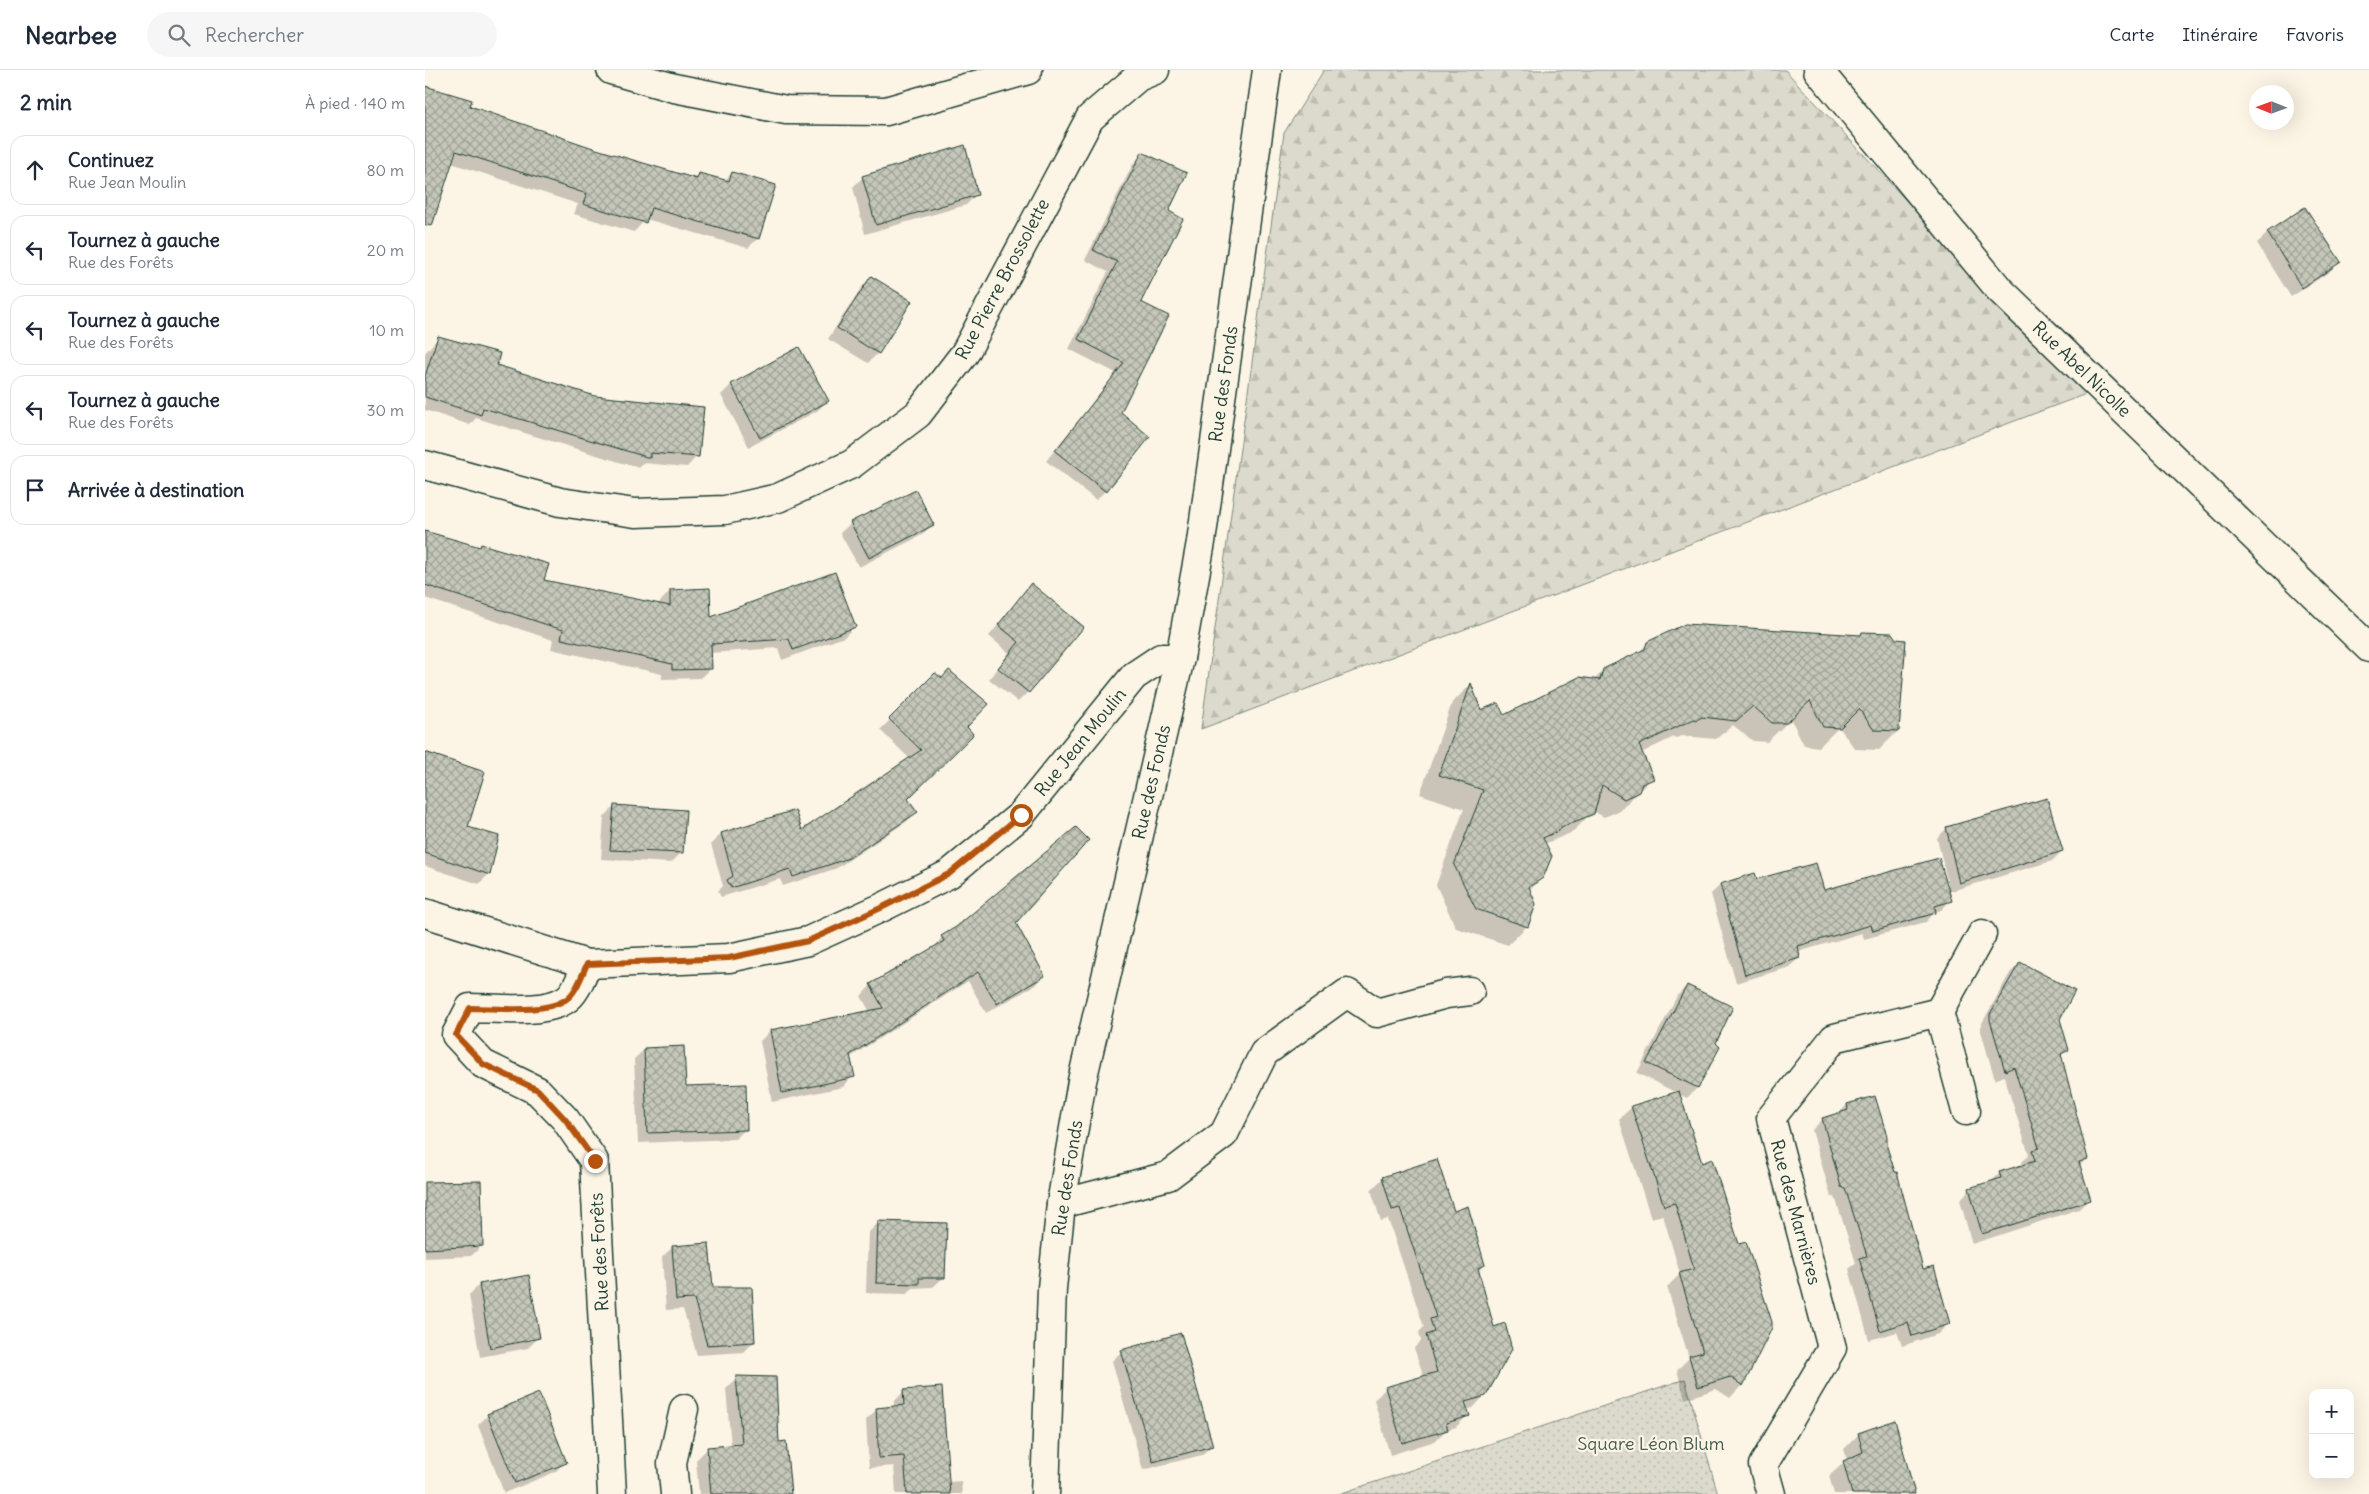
<!DOCTYPE html>
<html lang="fr">
<head>
<meta charset="utf-8">
<style>
  :root { --surface:#fff; --page:#f6f6f7; --text:#1f2937; --muted:#747a83; --line:#e0e1e3 }
  body { margin:0; font-family:Delius,sans-serif; background:var(--page); color:var(--text) }
  .controls { position:absolute; right:15px; bottom:15px; display:grid; overflow:hidden; border-radius:10px; box-shadow:0 5px 20px #0002 }
  .controls button { width:45px; height:45px; display:grid; place-items:center; padding:0; border:0; border-bottom:1px solid var(--line); background:var(--surface); color:var(--text); font:25px sans-serif }
  .compass { position:absolute; left:1824px; top:15px; width:45px; height:45px; border-radius:50%; background:var(--surface); box-shadow:0 5px 20px #0002; rotate:271deg }
  .stop { position:absolute; width:15px; height:15px; margin:-11px; border:4px solid #b45309; border-radius:50%; background:#fff }
  .stop.end { background:#b45309; border-color:#fff; box-shadow:0 1px 5px #0008 }
  .list { margin:0; padding:0; list-style:none }
  h2 { display:flex; justify-content:space-between; align-items:center; height:65px; margin:0; padding:0 20px; font-size:21px }
  h2 small { font-size:16px; font-weight:400; color:var(--muted) }
  .list li { display:grid; grid-template-columns:32px 1fr auto; gap:15px; align-items:center; box-sizing:border-box; height:70px; margin:0 10px 10px; padding:0 10px; border:1px solid var(--line); border-radius:15px }
  .list b { display:block; font-size:19px; white-space:nowrap }
  .list p { margin:0; font-size:16px; white-space:nowrap; color:var(--muted) }
  .list em { font-size:16px; font-style:normal; color:var(--muted) }
  .icon { flex:none; width:28px; height:28px; fill:none; stroke:currentColor; stroke-width:2; stroke-linecap:round; stroke-linejoin:round }
  .map { position:relative; flex:none; width:1944px; height:1424px; overflow:hidden }
  header { display:flex; align-items:center; gap:30px; box-sizing:border-box; height:70px; padding:0 25px; background:var(--surface); border-bottom:1px solid var(--line) }
  header strong { font-size:24px }
  nav { display:flex; gap:28px; margin-inline-start:auto; font-size:18px }
  .search { width:350px; height:45px; background:var(--page); display:flex; align-items:center; gap:12px; box-sizing:border-box; padding:0 18px; border-radius:28px; color:var(--muted); font-size:19px }
  main { display:flex }
  aside { flex:1; background:var(--surface) }
  .map>svg:first-child { display:block }
</style>
</head>
<body>
<header>
<strong>Nearbee</strong>
<div class="search"><svg class="icon" aria-label="search" viewBox="0 0 24 24"><circle cx="10" cy="10" r="6"/><path d="M15 15l6 6"/></svg>Rechercher</div>
<nav><a>Carte</a><a>Itinéraire</a><a>Favoris</a></nav>
</header>
<main>
<aside>
<h2>2 min<small>À pied · 140 m</small></h2>
<ul class="list">
<li><svg class="icon" aria-label="ahead" viewBox="0 0 24 24"><path d="M12 20V5M6 11l6-6 6 6"/></svg><div><b>Continuez</b><p>Rue Jean Moulin</p></div><em>80 m</em></li>
<li><svg class="icon" aria-label="left" viewBox="0 0 24 24"><path d="M17 20v-9H6M10 6l-5 5 5 5"/></svg><div><b>Tournez à gauche</b><p>Rue des Forêts</p></div><em>20 m</em></li>
<li><svg class="icon" aria-label="left" viewBox="0 0 24 24"><path d="M17 20v-9H6M10 6l-5 5 5 5"/></svg><div><b>Tournez à gauche</b><p>Rue des Forêts</p></div><em>10 m</em></li>
<li><svg class="icon" aria-label="left" viewBox="0 0 24 24"><path d="M17 20v-9H6M10 6l-5 5 5 5"/></svg><div><b>Tournez à gauche</b><p>Rue des Forêts</p></div><em>30 m</em></li>
<li><svg class="icon" aria-label="arrive" viewBox="0 0 24 24"><path d="M6 21V4h12l-3 4 3 4H6"/></svg><div><b>Arrivée à destination</b></div></li>
</ul>
</aside>
<div class="map">
<svg width="1944" height="1424" viewBox="0 0 1944 1424">
  <defs>
    <pattern id="forest-firs" width="22" height="20" patternUnits="userSpaceOnUse" patternTransform="scale(1.25)"><rect width="22" height="20" fill="#dcdacc"/><path d="M5 1l3.5 6h-7zM16 11l3.5 6h-7z" fill="#bcbcb0"/></pattern>
    <pattern id="park-dots" width="8" height="8" patternUnits="userSpaceOnUse" patternTransform="scale(1.25)"><rect width="8" height="8" fill="#dcdacc"/><path d="M2 2h.1M6 6h.1" fill="none" stroke="#bcbcb0" stroke-width="1.8" stroke-linecap="round"/></pattern>
    <pattern id="building-cross-hatch" width="8" height="8" patternUnits="userSpaceOnUse" patternTransform="scale(1.25)"><rect width="8" height="8" fill="#c5c7b9"/><path d="M0 0l8 8M0 8l8-8" fill="none" stroke="#9fa397"/></pattern>
  </defs>
  <rect width="100%" height="100%" fill="#fcf5e5"/>
  <filter id="ink" filterUnits="userSpaceOnUse"><feTurbulence type="fractalNoise" baseFrequency=".02" numOctaves="2"/><feDisplacementMap in="SourceGraphic" scale="10" xChannelSelector="R" yChannelSelector="G"/><feConvolveMatrix kernelMatrix="1 2 1 2 8 2 1 2 1" color-interpolation-filters="sRGB"/></filter>
  <g filter="url(#ink)">
    <polygon fill="url(#forest-firs)" stroke="#7e8c80" points="899,0 1360,0 1661,324 776,659 859,63"/>
    <polygon fill="url(#park-dots)" stroke="#7e8c80" points="1260,1309 1293,1424 914,1424"/>
    <g fill="#0003">
      <polygon points="0,18 44,37 167,79 269,109 274,104 299,111 307,103 333,168 323,178 221,149 209,162 149,144 153,134 26,93 0,118"/>
      <polygon points="717,84 742,141 715,233 680,421 671,430 621,391 691,303 644,279 683,202 660,190 708,94"/>
      <polygon points="438,107 552,124 541,135 440,164 428,117"/>
      <polygon points="1879,138 1914,192 1904,202 1866,227 1832,173 1843,163"/>
      <polygon points="446,208 453,283 443,293 403,269 436,218"/>
      <polygon points="14,267 70,296 272,386 262,397 218,393 214,398 51,348 45,355 0,340 0,283"/>
      <polygon points="374,279 402,331 392,341 324,377 296,325 306,315"/>
      <polygon points="426,453 507,455 497,465 434,497 415,463"/>
      <polygon points="0,463 118,511 235,535 235,532 245,521 285,549 429,557 419,567 357,590 353,578 285,583 286,598 275,608 237,609 237,604 126,579 128,570 0,528"/>
      <polygon points="606,515 603,622 593,632 564,609 584,583 564,566"/>
      <polygon points="1437,563 1473,661 1454,680 1430,679 1414,657 1394,677 1379,675 1366,649 1342,672 1328,671 1308,655 1291,669 1257,666 1251,668 1249,667 1216,683 1227,708 1194,741 1179,747 1168,741 1148,762 1119,774 1117,808 1104,821 1102,856 1083,875 1031,858 1011,815 1039,739 995,724 1027,633 1045,615 1055,641 1078,646 1169,610 1179,600 1212,584 1223,573 1434,567"/>
      <polygon points="510,605 541,657 482,729 491,742 481,752 412,798 358,816 355,809 296,827 293,821 298,816 286,774 296,764 376,762 485,689 455,660"/>
      <polygon points="0,683 64,804 54,814 0,796"/>
      <polygon points="189,737 257,782 246,793 176,789 179,747"/>
      <polygon points="1522,758 1637,781 1627,791 1523,822 1525,831 1516,840 1510,842 1501,852 1439,869 1437,863 1373,882 1374,888 1365,897 1311,913 1286,824 1295,815 1331,810 1398,822 1521,815 1523,814 1512,768"/>
      <polygon points="590,853 619,906 609,916 561,943 543,911 424,988 428,1006 418,1017 347,1032 335,971 345,961 445,942 436,926 446,915 508,879 517,867"/>
      <polygon points="1595,893 1633,949 1642,979 1635,987 1662,1089 1654,1096 1664,1129 1654,1139 1547,1174 1535,1130 1545,1119 1566,1112 1575,1103 1598,1096 1597,1092 1604,1085 1579,1006 1570,1010 1556,961 1556,955 1585,903"/>
      <polygon points="1262,916 1289,974 1294,977 1272,1018 1262,1028 1254,1024 1317,1315 1305,1328 1291,1319 1260,1329 1252,1300 1264,1288 1242,1217 1255,1204 1238,1145 1226,1148 1194,1049 1207,1037 1252,1023 1212,1003 1252,926"/>
      <polygon points="220,979 259,1018 321,1059 310,1069 213,1073 209,989"/>
      <polygon points="1422,1035 1461,1078 1497,1200 1523,1254 1513,1264 1477,1276 1472,1262 1444,1270 1424,1199 1431,1193 1410,1127 1406,1127 1387,1060 1398,1049 1413,1044"/>
      <polygon points="958,1108 1028,1142 1059,1195 1052,1202 1060,1325 1048,1338 1041,1340 1043,1345 1031,1357 1021,1360 1010,1371 965,1385 949,1330 961,1318 999,1307 989,1278 996,1271 994,1262 999,1257 963,1149 956,1151 946,1120"/>
      <polygon points="0,1113 57,1176 46,1186 0,1188"/>
      <polygon points="453,1153 519,1207 508,1217 488,1218 482,1224 441,1223 443,1163"/>
      <polygon points="248,1177 287,1219 329,1272 319,1282 272,1285 258,1239 241,1240 237,1187"/>
      <polygon points="54,1215 113,1268 103,1278 55,1287 44,1225"/>
      <polygon points="697,1281 786,1376 777,1385 718,1400 687,1291"/>
      <polygon points="312,1308 353,1373 364,1424 274,1424 271,1390 283,1378 306,1376 301,1319"/>
      <polygon points="479,1321 523,1412 536,1411 537,1424 471,1424 469,1396 444,1398 441,1350 452,1339 469,1337 469,1332"/>
      <polygon points="63,1345 140,1392 130,1402 79,1423 53,1355"/>
      <polygon points="1434,1364 1490,1424 1409,1424 1404,1406 1422,1390 1419,1379"/>
    </g>
    <g fill="url(#building-cross-hatch)" stroke="#1f3d34">
      <polygon points="0,16 47,30 45,36 168,78 272,109 274,103 304,111 307,102 351,115 334,169 226,138 221,153 158,134 162,124 31,81 7,156 0,155"/>
      <polygon points="540,75 553,125 451,155 437,106"/>
      <polygon points="717,82 762,103 744,141 758,149 716,232 744,246 696,342 725,367 681,422 630,381 699,293 653,269 692,192 668,180"/>
      <polygon points="1880,137 1916,192 1877,218 1842,162"/>
      <polygon points="446,206 487,231 454,284 412,258"/>
      <polygon points="13,266 75,283 72,295 170,326 279,337 274,387 225,383 225,388 58,338 56,345 0,327 0,306"/>
      <polygon points="374,277 404,331 335,368 306,314"/>
      <polygon points="491,420 509,455 444,488 425,452"/>
      <polygon points="0,461 55,477 56,474 124,494 119,510 245,536 245,520 285,518 286,547 410,502 431,557 368,580 364,569 286,574 287,599 247,600 247,594 136,569 138,560 0,515"/>
      <polygon points="606,513 659,557 604,623 573,598 594,572 573,555"/>
      <polygon points="1260,554 1436,565 1437,562 1467,563 1471,569 1481,570 1474,661 1449,660 1434,639 1415,658 1398,657 1385,631 1362,653 1347,653 1328,636 1311,651 1277,647 1271,650 1269,649 1214,675 1229,709 1217,714 1214,722 1199,729 1177,715 1169,744 1136,757 1135,760 1118,768 1127,786 1118,808 1104,817 1111,834 1103,857 1051,839 1029,795 1058,720 1014,705 1046,613 1056,640 1073,633 1079,645 1154,607 1175,610 1178,599 1220,579 1222,572"/>
      <polygon points="524,600 564,634 542,657 548,664 547,666 483,729 493,742 424,788 368,807 365,799 306,818 302,810 308,806 296,763 370,740 377,760 496,680 464,649 510,603 517,608"/>
      <polygon points="0,682 60,702 43,757 74,766 65,805 0,783"/>
      <polygon points="1622,728 1638,781 1534,813 1521,757"/>
      <polygon points="189,735 261,740 258,783 185,780"/>
      <polygon points="651,757 664,770 591,853 620,906 572,934 553,902 425,985 430,1007 357,1023 345,960 458,938 445,914 519,871 516,866 531,857"/>
      <polygon points="1514,788 1527,831 1510,836 1511,843 1448,861 1446,855 1373,876 1375,888 1320,905 1295,814 1330,803 1332,809 1391,793 1399,820"/>
      <polygon points="1595,892 1650,921 1635,949 1644,980 1636,984 1663,1089 1654,1092 1666,1130 1557,1164 1544,1118 1576,1108 1574,1102 1610,1091 1607,1080 1614,1078 1589,997 1580,1001 1565,950 1565,944"/>
      <polygon points="1262,915 1308,937 1291,973 1295,977 1273,1018 1221,993"/>
      <polygon points="259,976 261,1016 321,1014 322,1060 222,1063 219,978"/>
      <polygon points="1254,1021 1277,1093 1287,1089 1314,1174 1321,1172 1347,1252 1347,1258 1318,1316 1305,1307 1273,1317 1264,1286 1278,1282 1254,1203 1269,1199 1250,1133 1239,1136 1206,1036"/>
      <polygon points="1450,1026 1462,1066 1462,1077 1470,1102 1472,1102 1498,1199 1509,1196 1525,1254 1487,1266 1483,1252 1455,1261 1434,1188 1442,1186 1420,1118 1416,1117 1397,1048 1423,1040 1422,1034"/>
      <polygon points="1012,1089 1029,1141 1043,1136 1060,1195 1053,1198 1069,1257 1080,1253 1087,1279 1061,1326 1040,1332 1045,1346 1021,1353 1023,1360 977,1373 960,1317 1012,1302 1001,1265 1009,1262 1005,1249 1011,1247 975,1138 967,1140 957,1107"/>
      <polygon points="56,1111 58,1176 0,1179 0,1112"/>
      <polygon points="453,1151 522,1153 520,1208 494,1208 494,1214 451,1213"/>
      <polygon points="284,1173 288,1217 327,1217 330,1272 282,1275 269,1229 251,1230 247,1176"/>
      <polygon points="104,1205 115,1268 65,1278 54,1214"/>
      <polygon points="756,1263 788,1376 728,1392 696,1280"/>
      <polygon points="311,1306 351,1307 354,1372 361,1371 366,1424 286,1424 282,1377 317,1374"/>
      <polygon points="517,1317 525,1424 482,1424 479,1386 454,1388 451,1338 479,1335 478,1320"/>
      <polygon points="114,1323 142,1393 90,1413 62,1344"/>
      <polygon points="1470,1350 1490,1424 1427,1424 1418,1391 1438,1382 1433,1363"/>
    </g>
    <g fill="none" stroke-linecap="round" stroke-linejoin="round">
      <defs>
        <g id="minor">
          <polyline points="186,0 249,18 361,40 461,41 603,0"/>
          <polyline points="1393,0 1574,219 1944,578"/>
          <polyline points="0,395 135,432 210,443 300,440 353,428 427,394 493,344 540,283 665,48 713,7 730,0"/>
          <polyline points="0,843 162,894 304,888 383,871 458,837 524,804 596,745 709,606 736,588 755,588"/>
          <path d="M162 894C157 905 151 924 140 930 118 944 72 938 45 938L31 965 58 994 113 1021 140 1049 169 1091 187 1424"/>
          <polyline points="1514,942 1541,1041"/>
          <polyline points="636,1134 743,1106 799,1064 839,983 922,923 952,943 1021,924 1045,921"/>
          <polyline points="250,1424 247,1393 259,1339"/>
          <polyline points="620,1424 627,1218 636,1134 657,1011 755,588 776,472 842,0"/>
          <polyline points="1346,1424 1338,1395 1407,1278 1346,1048 1409,968 1514,942 1557,864"/>
        </g>
      </defs>
      <use href="#minor" stroke="#1f3d34" stroke-width="31"/>
      <use href="#minor" stroke="#fcf5e5" stroke-width="28"/>
    </g>
  </g>
  <g fill="none" stroke-linecap="round" stroke-linejoin="round" filter="url(#ink)">
    <path stroke="#b45309" stroke-width="6" d="M170 1091 140 1049 113 1020 58 994 31 965 45 938C72 938 118 944 140 930 151 924 157 905 162 894L304 888 383 871 458 837 524 804 596 745"/>
  </g>
  <g text-anchor="middle" dominant-baseline="central" stroke-width="4.5" stroke-linejoin="round" paint-order="stroke">
    <g font-size="18" fill="#1f3d34" stroke="#fcf5e5">
      <text transform="translate(577 209) rotate(-62)">Rue Pierre Brossolette</text>
      <text transform="translate(1657 299) rotate(44)">Rue Abel Nicolle</text>
      <text transform="translate(798 314) rotate(-82)">Rue des Fonds</text>
      <text transform="translate(655 672) rotate(-51)">Rue Jean Moulin</text>
      <text transform="translate(726 712) rotate(-77)">Rue des Fonds</text>
      <text transform="translate(642 1108) rotate(-81)">Rue des Fonds</text>
      <text transform="translate(1371 1142) rotate(75)">Rue des Marnières</text>
      <text transform="translate(174 1182) rotate(-93)">Rue des Forêts</text>
    </g>
    <g font-size="18" fill="#455c52" stroke="#fcf5e5">
      <text x="1226" y="1373">Square Léon Blum</text>
    </g>
  </g>
</svg>
<div class="controls">
<button>+</button>
<button>−</button>
</div>
<svg class="compass" viewBox="-18 -18 36 36"><path d="M0-13l5 13h-10z" fill="#e53935"/><path d="M0 13l5-13h-10z" fill="#747a83"/></svg>
<div class="stop" style="left:596px;top:745px"></div>
<div class="stop end" style="left:170px;top:1091px"></div>
</div>
</main>
</body>
</html>
